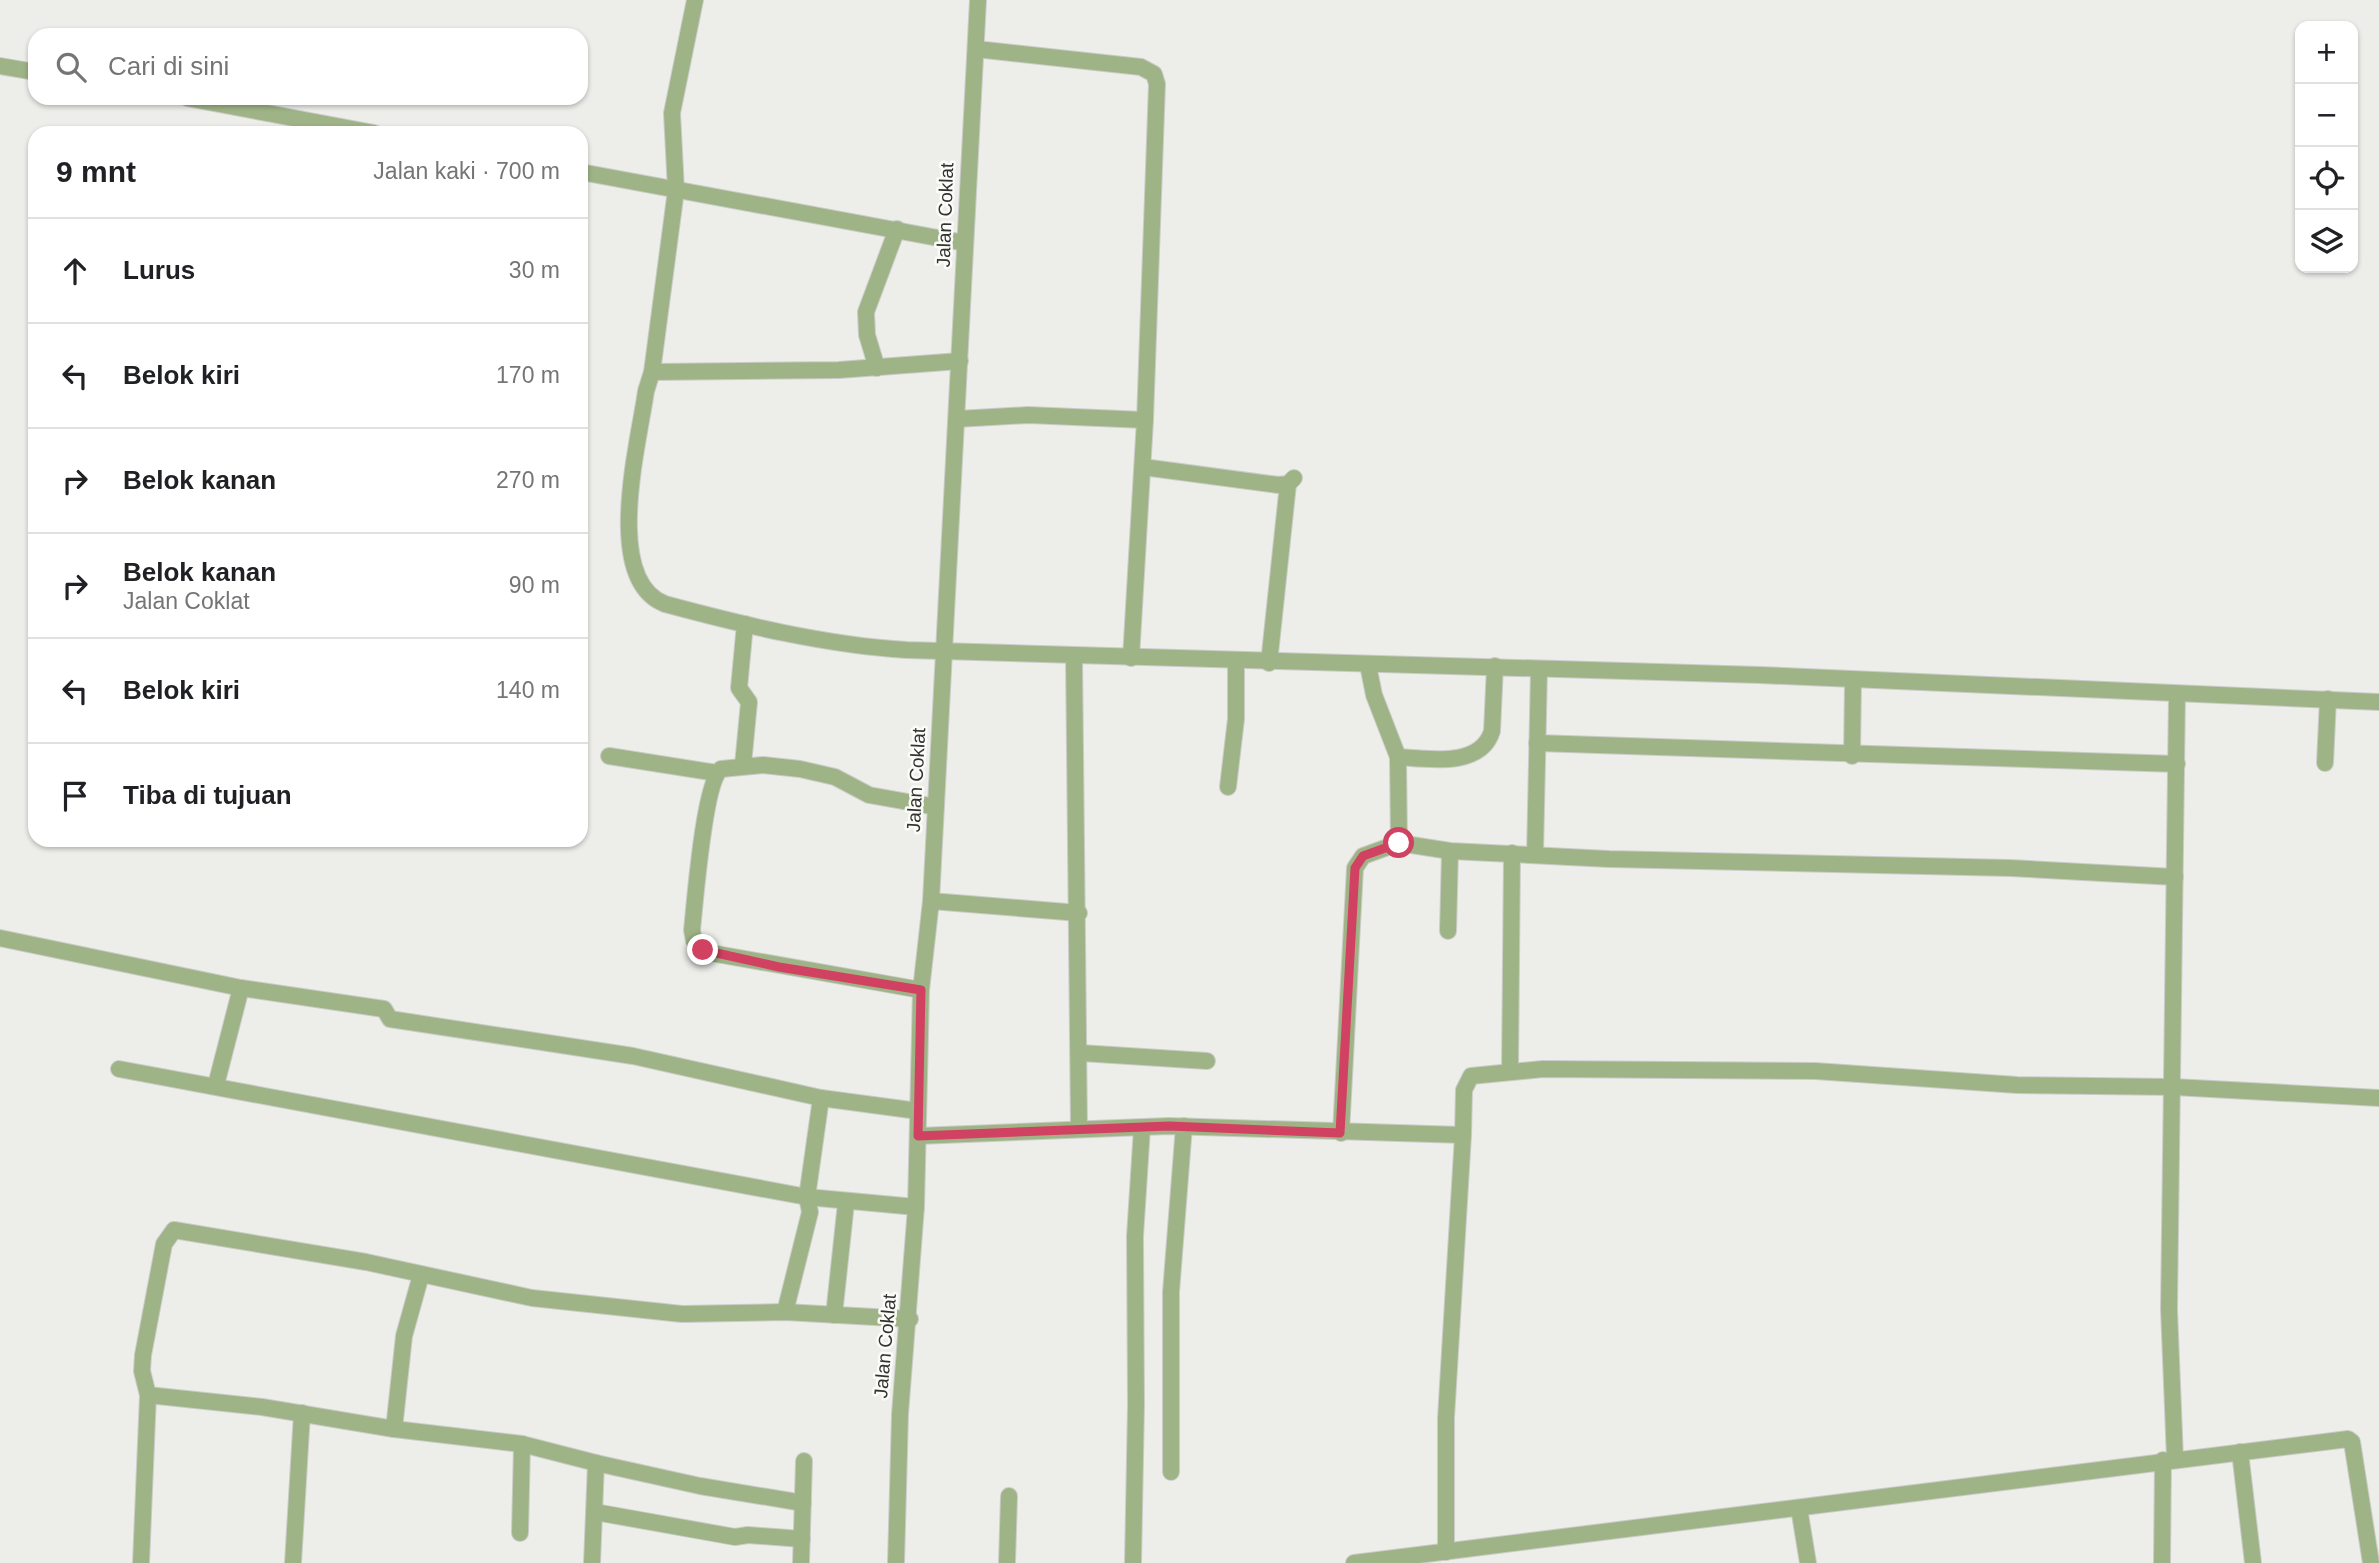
<!DOCTYPE html>
<html lang="id">
<head>
<meta charset="utf-8">
<style>
  :root { --surface:#fff; --page:#f2f2f2; --text:#202124; --muted:#757577; --line:#e0e0e0 }
  body { margin:0; font-family:Helvetica,sans-serif; background:var(--page); color:var(--text) }
  .controls { position:absolute; right:21px; top:21px; display:grid; overflow:hidden; border-radius:14px; box-shadow:0 2px 5px #0004 }
  .controls button { width:63px; height:63px; display:grid; place-items:center; padding:0; border:0; border-bottom:2px solid var(--line); background:var(--surface); color:var(--text); font:35px sans-serif }
  .stop { position:absolute; width:21px; height:21px; margin:-16px; border:5px solid #d14262; border-radius:50%; background:#fff }
  .stop.end { background:#d14262; border-color:#fff; box-shadow:0 2px 7px #0008 }
  .list { margin:0; padding:0; list-style:none }
  h2 { display:flex; justify-content:space-between; align-items:center; height:91px; margin:0; padding:0 28px; font-size:30px }
  h2 small { font-size:23px; font-weight:400; color:var(--muted) }
  .list li { display:grid; grid-template-columns:46px 1fr auto; gap:21px; align-items:center; box-sizing:border-box; height:105px; padding:0 28px; border-top:2px solid var(--line) }
  .list b { display:block; font-size:26px; white-space:nowrap }
  .list p { margin:0; font-size:23px; white-space:nowrap; color:var(--muted) }
  .list em { font-size:23px; font-style:normal; color:var(--muted) }
  .icon { flex:none; width:38px; height:38px; fill:none; stroke:currentColor; stroke-width:2; stroke-linecap:round; stroke-linejoin:round }
  .map { position:relative; flex:none; width:2379px; height:1563px; overflow:hidden }
  .search { position:absolute; background:var(--surface); box-shadow:0 2px 5px #0004; left:28px; top:28px; width:560px; height:77px; display:flex; align-items:center; gap:18px; box-sizing:border-box; padding:0 24px; border-radius:21px; color:var(--muted); font-size:26px }
  .panel { position:absolute; background:var(--surface); box-shadow:0 2px 5px #0004; left:28px; top:126px; width:560px; height:721px; border-radius:21px }
  .map>svg:first-child { display:block }
</style>
</head>
<body>
<div class="map">
<svg width="2379" height="1563" viewBox="0 0 2379 1563">
  <rect width="100%" height="100%" fill="#edeeea"/>
  <g fill="none" stroke-linecap="round" stroke-linejoin="round">
    <defs>
      <g id="minor">
        <polyline points="695,0 672,113 676,190 652,372 839,370 960,361"/>
        <polyline points="976,49 1141,67 1154,74 1157,84 1145,420"/>
        <polyline points="0,66 35,72"/>
        <polyline points="187,98 374,133"/>
        <polyline points="581,172 965,243"/>
        <polyline points="877,368 867,335 866,312 897,229"/>
        <path d="M652 372 646 391C639 442 602 580 665 604 743 625 825 645 907 650L1760 675 2379 702"/>
        <polyline points="957,419 1028,415 1145,420 1131,658"/>
        <polyline points="1143,467 1278,485 1288,484 1294,478"/>
        <polyline points="1074,656 1079,1129"/>
        <polyline points="1269,663 1288,484"/>
        <polyline points="1368,665 1374,695 1398,757 1399,843"/>
        <polyline points="1537,743 2177,764"/>
        <polyline points="609,756 717,773"/>
        <polyline points="1852,756 1853,681"/>
        <path d="M1398 757C1428 759 1481 768 1492 731L1495 666"/>
        <polyline points="2325,763 2328,699"/>
        <polyline points="743,765 749,702 739,688 745,624"/>
        <polyline points="1228,787 1236,719 1236,661"/>
        <polyline points="1535,855 1539,669"/>
        <polyline points="931,901 1079,913"/>
        <polyline points="1448,931 1450,851"/>
        <polyline points="0,938 241,988 384,1009 390,1019 633,1056 821,1098 918,1111"/>
        <path d="M921 990 711 953 694 941 692 930C695 902 704 783 721 769L763 765 800 769 835 777 869 795 936 807"/>
        <polyline points="1081,1053 1207,1061"/>
        <polyline points="119,1069 807,1197 916,1207"/>
        <polyline points="1510,1071 1512,853"/>
        <polyline points="216,1085 241,988"/>
        <polyline points="1341,1133 1355,868 1363,856 1399,843 1450,851 1609,859 2010,868 2175,877"/>
        <polyline points="918,1136 1169,1126 1463,1135 1464,1090 1471,1076 1543,1069 1815,1071 2017,1085 2174,1087 2379,1098"/>
        <polyline points="785,1312 810,1212 807,1197 821,1098"/>
        <polyline points="834,1315 846,1203"/>
        <polyline points="148,1395 142,1371 143,1355 164,1244 174,1230 366,1262 532,1298 682,1314 785,1312 910,1319"/>
        <polyline points="394,1429 404,1336 421,1275"/>
        <polyline points="2240,1452 2253,1563"/>
        <polyline points="2175,1459 2169,1309 2177,694"/>
        <polyline points="596,1463 700,1486 803,1503"/>
        <polyline points="1171,1472 1171,1292 1184,1126"/>
        <polyline points="1799,1508 1808,1563"/>
        <polyline points="595,1512 735,1537 748,1535 802,1539"/>
        <polyline points="520,1533 522,1444"/>
        <polyline points="1446,1552 1446,1418 1463,1135"/>
        <polyline points="141,1563 148,1395 262,1407 394,1429 522,1444 596,1463 592,1563"/>
        <polyline points="293,1563 302,1413"/>
        <polyline points="801,1563 804,1461"/>
        <polyline points="896,1563 900,1414 916,1207 921,990 931,901 978,0"/>
        <polyline points="1007,1563 1009,1496"/>
        <polyline points="1133,1563 1136,1405 1135,1236 1142,1128"/>
        <polyline points="1354,1563 2348,1439 2352,1442 2371,1563"/>
        <polyline points="2162,1563 2163,1460"/>
      </g>
    </defs>
    <use href="#minor" stroke="#cbccc9" stroke-width="18"/>
    <use href="#minor" stroke="#9eb486" stroke-width="16"/>
  </g>
  <g fill="none" stroke-linecap="round" stroke-linejoin="round">
    <polyline stroke="#d14262" stroke-width="9" points="703,950 779,967 921,990 918,1136 1169,1126 1340,1133 1355,868 1363,856 1399,843"/>
  </g>
  <g text-anchor="middle" dominant-baseline="central" stroke-width="5" stroke-linejoin="round" paint-order="stroke">
    <g font-size="19" fill="#323231" stroke="#fbfbf7">
      <text transform="translate(945 215) rotate(-88)">Jalan Coklat</text>
      <text transform="translate(916 780) rotate(-87)">Jalan Coklat</text>
      <text transform="translate(885 1346) rotate(-85)">Jalan Coklat</text>
    </g>
  </g>
</svg>
<div class="controls">
<button>+</button>
<button>−</button>
<button><svg class="icon" aria-label="locate" viewBox="0 0 24 24"><circle cx="12" cy="12" r="6"/><path d="M12 2v4M12 18v4M2 12h4M18 12h4"/></svg></button>
<button><svg class="icon" aria-label="layers" viewBox="0 0 24 24"><path d="M12 4l9 5-9 5-9-5zM3 14l9 5 9-5"/></svg></button>
</div>
<div class="stop" style="left:1399px;top:843px"></div>
<div class="stop end" style="left:703px;top:950px"></div>
<div class="search"><svg class="icon" aria-label="search" viewBox="0 0 24 24"><circle cx="10" cy="10" r="6"/><path d="M15 15l6 6"/></svg>Cari di sini</div>
<section class="panel">
<h2>9 mnt<small>Jalan kaki · 700 m</small></h2>
<ul class="list">
<li><svg class="icon" aria-label="ahead" viewBox="0 0 24 24"><path d="M12 20V5M6 11l6-6 6 6"/></svg><div><b>Lurus</b></div><em>30 m</em></li>
<li><svg class="icon" aria-label="left" viewBox="0 0 24 24"><path d="M17 20v-9H6M10 6l-5 5 5 5"/></svg><div><b>Belok kiri</b></div><em>170 m</em></li>
<li><svg class="icon" aria-label="right" viewBox="0 0 24 24"><path d="M7 20v-9h11M14 6l5 5-5 5"/></svg><div><b>Belok kanan</b></div><em>270 m</em></li>
<li><svg class="icon" aria-label="right" viewBox="0 0 24 24"><path d="M7 20v-9h11M14 6l5 5-5 5"/></svg><div><b>Belok kanan</b><p>Jalan Coklat</p></div><em>90 m</em></li>
<li><svg class="icon" aria-label="left" viewBox="0 0 24 24"><path d="M17 20v-9H6M10 6l-5 5 5 5"/></svg><div><b>Belok kiri</b></div><em>140 m</em></li>
<li><svg class="icon" aria-label="arrive" viewBox="0 0 24 24"><path d="M6 21V4h12l-3 4 3 4H6"/></svg><div><b>Tiba di tujuan</b></div></li>
</ul>
</section>
</div>
</body>
</html>
